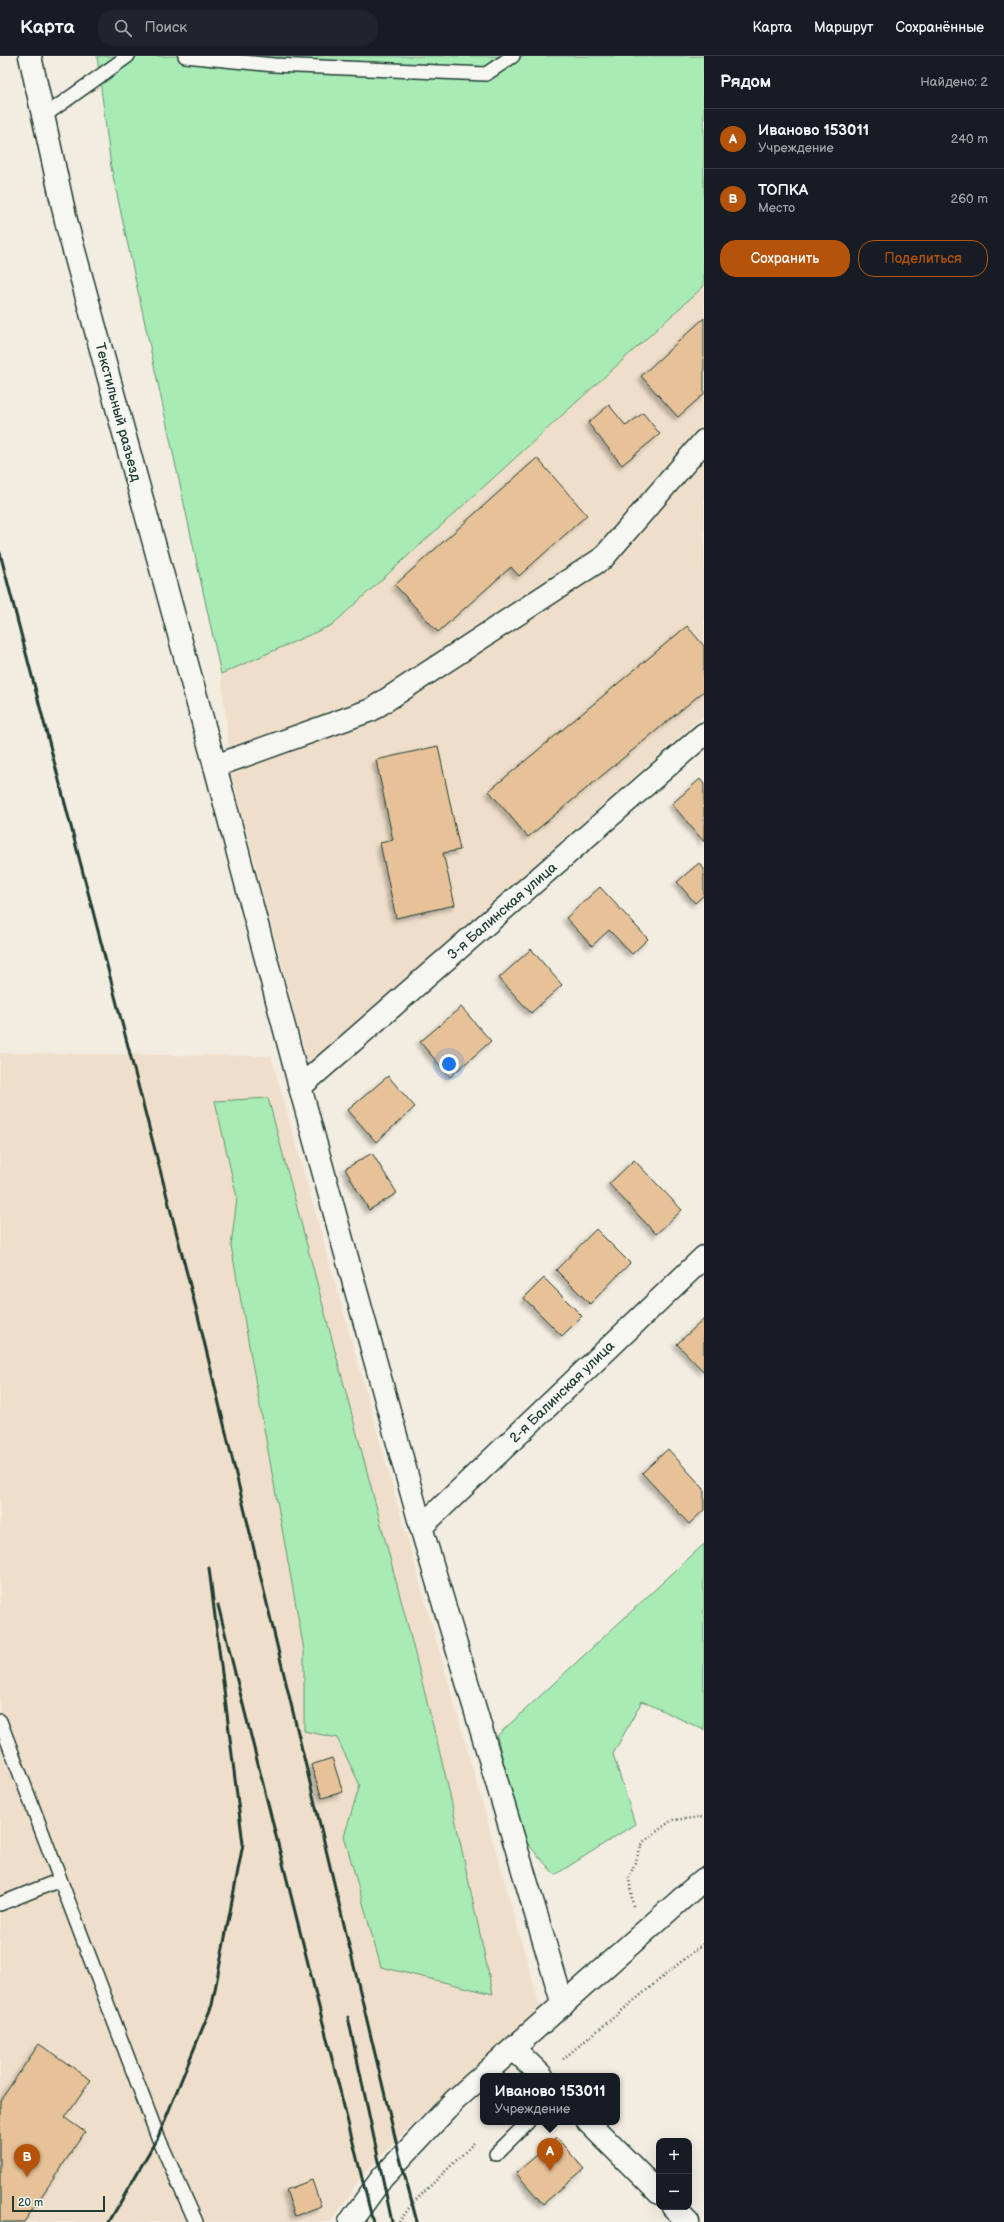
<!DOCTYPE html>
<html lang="ru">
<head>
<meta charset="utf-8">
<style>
  :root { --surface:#171b24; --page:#20242c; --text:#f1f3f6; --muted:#9ea1a6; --line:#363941; --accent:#b45309 }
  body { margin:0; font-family:"Balsamiq Sans",sans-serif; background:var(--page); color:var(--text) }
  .controls { position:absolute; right:12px; bottom:12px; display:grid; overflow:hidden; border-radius:8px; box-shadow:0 4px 16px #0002 }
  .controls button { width:36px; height:36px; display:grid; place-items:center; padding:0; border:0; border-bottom:1px solid var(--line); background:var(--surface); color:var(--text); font:20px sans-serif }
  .scale { position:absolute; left:12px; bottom:10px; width:93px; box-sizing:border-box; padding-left:4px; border:2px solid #1f3d34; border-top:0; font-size:11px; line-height:14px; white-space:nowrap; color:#1f3d34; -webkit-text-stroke:3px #f6f6f2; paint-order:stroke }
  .you { position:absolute; left:449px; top:1008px; width:14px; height:14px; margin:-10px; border:3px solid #fff; border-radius:50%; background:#1a73e8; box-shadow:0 0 0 6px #1a73e833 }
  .badge { display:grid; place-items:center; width:26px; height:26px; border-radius:50%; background:var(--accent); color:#fff; font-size:13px; font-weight:700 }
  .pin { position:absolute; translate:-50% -33px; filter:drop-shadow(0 1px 2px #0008) }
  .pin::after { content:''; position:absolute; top:21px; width:14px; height:12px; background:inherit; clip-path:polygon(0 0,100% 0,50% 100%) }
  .popup { position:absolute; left:480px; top:2017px; width:140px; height:52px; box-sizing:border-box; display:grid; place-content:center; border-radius:8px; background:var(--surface); filter:drop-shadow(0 1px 3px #0005); font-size:13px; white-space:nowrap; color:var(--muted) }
  .popup b { font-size:15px; color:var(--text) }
  .popup::after { content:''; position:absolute; left:50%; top:100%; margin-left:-8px; border:8px solid transparent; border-top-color:var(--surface) }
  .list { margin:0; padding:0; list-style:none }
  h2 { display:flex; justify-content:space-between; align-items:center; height:52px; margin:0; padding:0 16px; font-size:17px }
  h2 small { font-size:13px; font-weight:400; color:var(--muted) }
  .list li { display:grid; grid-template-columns:26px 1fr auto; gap:12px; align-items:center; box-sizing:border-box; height:60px; padding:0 16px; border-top:1px solid var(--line) }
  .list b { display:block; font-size:15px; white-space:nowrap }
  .list p { margin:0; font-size:13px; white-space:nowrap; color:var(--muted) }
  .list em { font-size:13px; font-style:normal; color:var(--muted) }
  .actions { display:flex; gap:8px; padding:12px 16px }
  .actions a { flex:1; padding:9px 0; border:1px solid var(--accent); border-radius:16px; text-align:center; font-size:14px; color:var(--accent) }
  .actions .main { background:var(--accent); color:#fff }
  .icon { flex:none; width:22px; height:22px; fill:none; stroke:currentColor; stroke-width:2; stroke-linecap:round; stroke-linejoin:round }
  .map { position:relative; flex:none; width:704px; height:2166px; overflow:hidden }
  header { display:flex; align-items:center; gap:24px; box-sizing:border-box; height:56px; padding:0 20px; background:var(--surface); border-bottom:1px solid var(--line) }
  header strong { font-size:19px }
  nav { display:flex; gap:22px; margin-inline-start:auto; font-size:14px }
  .search { width:280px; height:36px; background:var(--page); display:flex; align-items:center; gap:10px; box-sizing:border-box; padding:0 14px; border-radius:16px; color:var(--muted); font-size:15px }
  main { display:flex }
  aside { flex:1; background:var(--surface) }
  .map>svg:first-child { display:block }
</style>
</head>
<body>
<header>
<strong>Карта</strong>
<div class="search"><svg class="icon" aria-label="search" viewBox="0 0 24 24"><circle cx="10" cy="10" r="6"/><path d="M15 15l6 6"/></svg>Поиск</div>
<nav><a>Карта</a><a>Маршрут</a><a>Сохранённые</a></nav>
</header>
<main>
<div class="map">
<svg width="704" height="2166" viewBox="0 0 704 2166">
  <defs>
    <filter id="shadow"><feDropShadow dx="-3.5" dy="3.5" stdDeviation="2" flood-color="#0004"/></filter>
  </defs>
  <rect width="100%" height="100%" fill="#f3ece0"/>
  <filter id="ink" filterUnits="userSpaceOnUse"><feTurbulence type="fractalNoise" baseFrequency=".025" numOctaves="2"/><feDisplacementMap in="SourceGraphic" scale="8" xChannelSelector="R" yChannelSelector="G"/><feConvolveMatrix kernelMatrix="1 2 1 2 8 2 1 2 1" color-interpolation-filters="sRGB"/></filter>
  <g filter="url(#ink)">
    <g fill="#efdfca">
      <polygon points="704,230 704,659 309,1011 232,720 221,618 332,569"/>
      <polygon points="0,997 271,1000 542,1958 496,1993 443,2039 378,2103 362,2120 331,2166 0,2166"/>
    </g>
    <g fill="#a9ebb5" stroke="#649474">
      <polygon points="97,0 704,0 704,230 332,569 221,618 111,111"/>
      <polygon points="268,1042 409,1574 448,1730 493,1938 381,1911 344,1780 360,1729 337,1682 304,1675 304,1594 231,1190 237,1142 215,1045"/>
      <polygon points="704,1488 704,1674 642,1645 613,1698 635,1768 555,1819 521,1780 497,1680"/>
    </g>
    <g fill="#e7c298" stroke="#1f3d34" filter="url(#shadow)">
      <polygon points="704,262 704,338 678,361 641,320"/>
      <polygon points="609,349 626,370 643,357 660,378 622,409 588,367"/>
      <polygon points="537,402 587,459 519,520 511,511 438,576 395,529"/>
      <polygon points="687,570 704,590 704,635 528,781 489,735"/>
      <polygon points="438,690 460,794 443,797 455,849 396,862 380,787 393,784 376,704"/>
      <polygon points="700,723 704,728 704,786 672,748"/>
      <polygon points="699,807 704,813 704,839 695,847 677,826"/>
      <polygon points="600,831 648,883 632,898 609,874 592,890 566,862"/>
      <polygon points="531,893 562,929 531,957 499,922"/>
      <polygon points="461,951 491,985 450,1021 420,986"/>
      <polygon points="388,1020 415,1051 376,1086 348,1054"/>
      <polygon points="372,1097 397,1137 369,1154 345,1113"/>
      <polygon points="634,1104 682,1154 656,1178 609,1128"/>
      <polygon points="596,1173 630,1207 590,1248 556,1214"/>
      <polygon points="544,1222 582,1260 562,1280 524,1242"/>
      <polygon points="704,1263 704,1316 677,1288"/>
      <polygon points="668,1393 704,1433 704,1454 689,1468 642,1417"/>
      <polygon points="332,1702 343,1736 322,1742 311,1709"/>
      <polygon points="39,1988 91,2024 65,2062 85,2076 24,2166 0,2166 0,2045"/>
      <polygon points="557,2082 584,2113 543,2148 516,2117"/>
      <polygon points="312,2124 321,2150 295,2160 286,2134"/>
    </g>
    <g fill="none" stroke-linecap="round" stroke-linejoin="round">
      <defs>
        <g id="lane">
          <polyline points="185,0 274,9 486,18 513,0"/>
          <polyline points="44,60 128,0"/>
          <polyline points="0,1665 158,2081 196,2166"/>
          <polyline points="0,1848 60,1824"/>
          <polyline points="496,2098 528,2066"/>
        </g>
        <g id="street">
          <polyline points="30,0 67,169 215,710"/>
          <polyline points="300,1031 704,678"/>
          <polyline points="421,1471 704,1201"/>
          <polyline points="563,1949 421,1471 300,1031 215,710 371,654 603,502 704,385"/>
          <polyline points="514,1993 542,2020"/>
          <polyline points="588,2066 659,2137"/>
          <polyline points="673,2151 688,2166"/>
        </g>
        <polyline id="primary" points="350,2166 382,2122 455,2044 704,1823"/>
      </defs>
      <use href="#lane" stroke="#1f3d34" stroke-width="16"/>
      <use href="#street" stroke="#1f3d34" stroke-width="25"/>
      <use href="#primary" stroke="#1f3d34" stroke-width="25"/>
      <g stroke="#1f3d34" stroke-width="2.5" stroke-dasharray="1 3" stroke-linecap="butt">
        <polyline points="633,1850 629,1822 643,1786 672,1764 704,1761"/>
        <polyline points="563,2003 704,1887"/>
        <polyline points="399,2166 412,2148 474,2087"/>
      </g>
      <use href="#lane" stroke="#f6f6f2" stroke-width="13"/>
      <use href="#street" stroke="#f6f6f2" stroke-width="22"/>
      <use href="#primary" stroke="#f6f6f2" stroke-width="22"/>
      <g stroke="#1f3d34" stroke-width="3">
        <polyline points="0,497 198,1260 400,2102 417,2166"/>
        <polyline points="218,1549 373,2166"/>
        <polyline points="348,1961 392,2166"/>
        <polyline points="109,2166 158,2081 212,1949 243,1788 209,1512"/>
      </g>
    </g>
  </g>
  <g text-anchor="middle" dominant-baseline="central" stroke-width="3.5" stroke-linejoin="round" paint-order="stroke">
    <g font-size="14" fill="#1f3d34" stroke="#f6f6f2">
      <text transform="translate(118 356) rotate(75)">Текстильный разъезд</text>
      <text transform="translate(502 855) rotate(-41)">3-я Балинская улица</text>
      <text transform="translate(562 1336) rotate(-44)">2-я Балинская улица</text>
    </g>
  </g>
</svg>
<div class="controls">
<button>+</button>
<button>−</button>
</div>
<div class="scale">20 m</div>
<div class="you"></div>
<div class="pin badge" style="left:550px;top:2115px">A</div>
<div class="popup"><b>Иваново 153011</b>Учреждение</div>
<div class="pin badge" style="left:27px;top:2121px">B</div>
</div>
<aside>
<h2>Рядом<small>Найдено: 2</small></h2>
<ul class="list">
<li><span class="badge">A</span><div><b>Иваново 153011</b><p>Учреждение</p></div><em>240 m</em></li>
<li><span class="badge">B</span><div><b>ТОПКА</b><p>Место</p></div><em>260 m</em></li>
</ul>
<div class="actions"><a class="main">Сохранить</a><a>Поделиться</a></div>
</aside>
</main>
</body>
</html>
